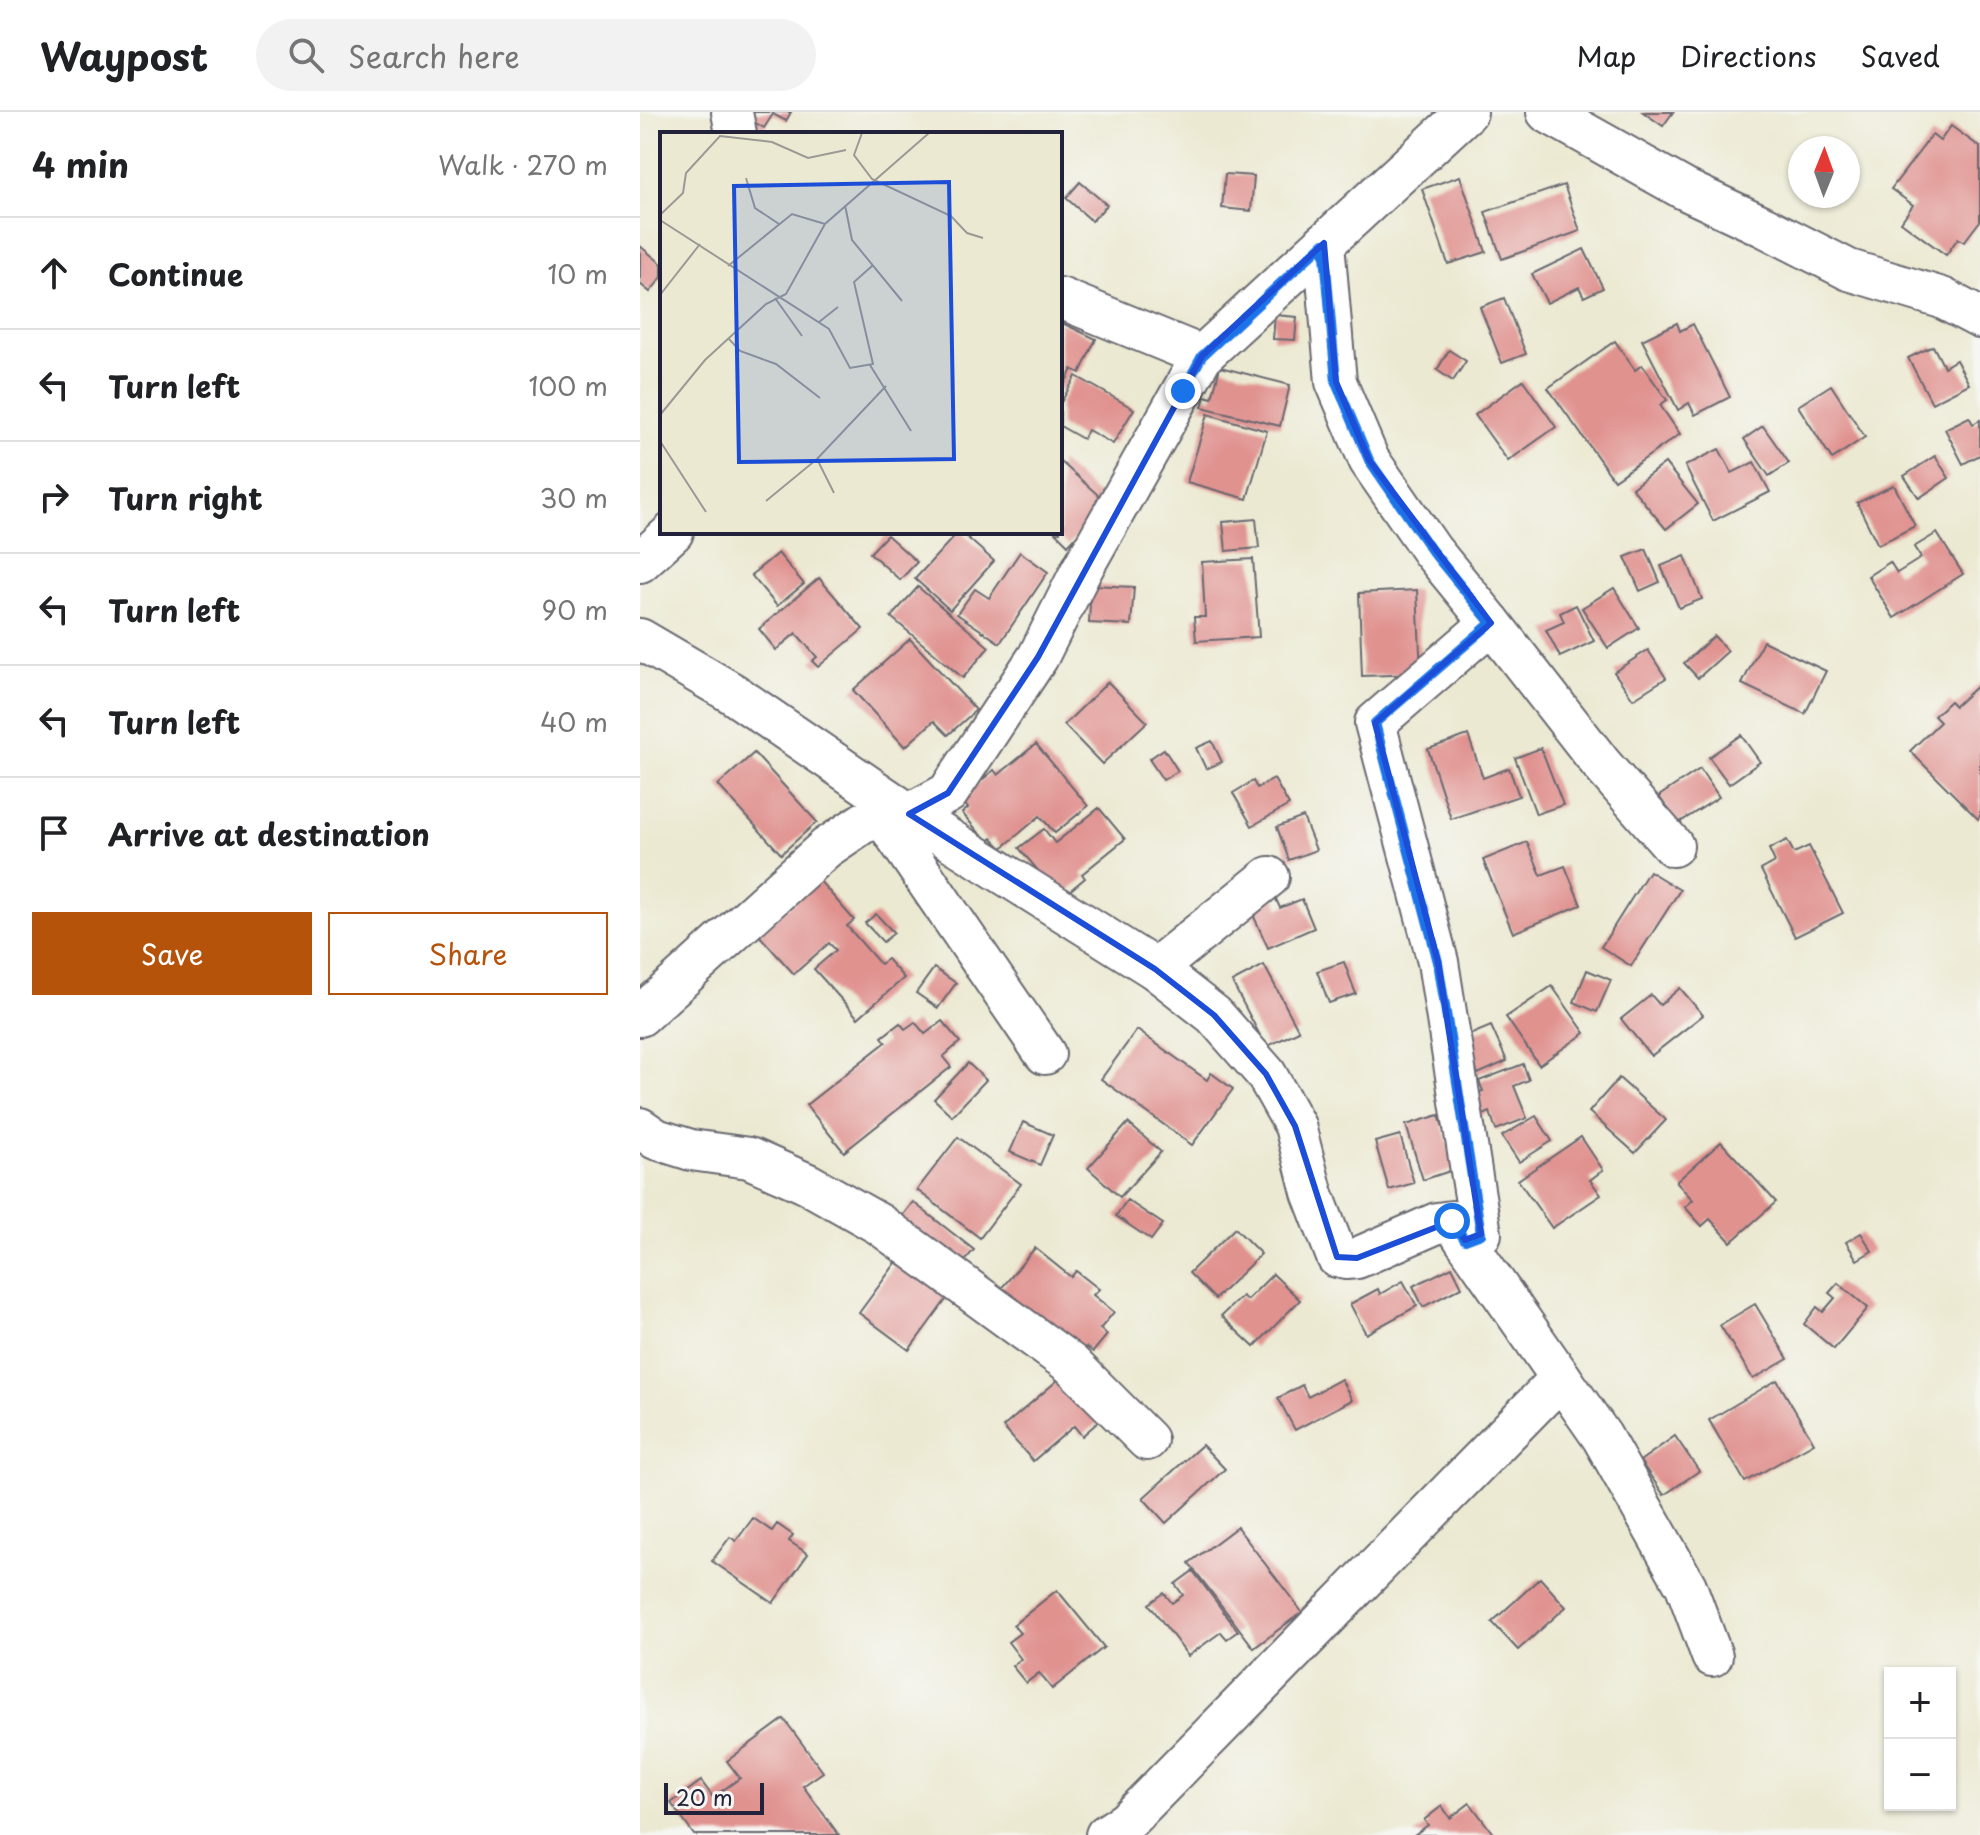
<!DOCTYPE html>
<html lang="en">
<head>
<meta charset="utf-8">
<style>
  :root { --surface:#fff; --page:#f2f2f2; --text:#202124; --muted:#757577; --line:#e0e0e0; --accent:#b45309 }
  body { margin:0; font-family:"Playpen Sans",sans-serif; background:var(--page); color:var(--text) }
  .controls { position:absolute; right:24px; bottom:24px; display:grid; overflow:hidden; border-radius:0px; box-shadow:0 2px 6px #0004 }
  .controls button { width:72px; height:72px; display:grid; place-items:center; padding:0; border:0; border-bottom:2px solid var(--line); background:var(--surface); color:var(--text); font:40px sans-serif }
  .compass { position:absolute; left:1148px; top:24px; width:72px; height:72px; border-radius:50%; background:var(--surface); box-shadow:0 2px 6px #0004; rotate:1deg }
  .scale { position:absolute; left:24px; bottom:20px; width:100px; box-sizing:border-box; padding-left:8px; border:4px solid #22223b; border-top:0; font-size:22px; line-height:28px; white-space:nowrap; color:#22223b; -webkit-text-stroke:6px #f6f6f2; paint-order:stroke }
  .stop { position:absolute; width:24px; height:24px; margin:-18px; border:6px solid #1a73e8; border-radius:50%; background:#fff }
  .stop.end { background:#1a73e8; border-color:#fff; box-shadow:0 2px 8px #0008 }
  .list { margin:0; padding:0; list-style:none }
  h2 { display:flex; justify-content:space-between; align-items:center; height:104px; margin:0; padding:0 32px; font-size:34px }
  h2 small { font-size:26px; font-weight:400; color:var(--muted) }
  .list li { display:grid; grid-template-columns:52px 1fr auto; gap:24px; align-items:center; box-sizing:border-box; height:112px; padding:0 32px; border-top:2px solid var(--line) }
  .list b { display:block; font-size:30px; white-space:nowrap }
  .list em { font-size:26px; font-style:normal; color:var(--muted) }
  .actions { display:flex; gap:16px; padding:24px 32px }
  .actions a { flex:1; padding:18px 0; border:2px solid var(--accent); border-radius:0px; text-align:center; font-size:28px; color:var(--accent) }
  .actions .main { background:var(--accent); color:#fff }
  .icon { flex:none; width:44px; height:44px; fill:none; stroke:currentColor; stroke-width:2; stroke-linecap:round; stroke-linejoin:round }
  .map { position:relative; flex:none; width:1340px; height:1723px; overflow:hidden }
  header { display:flex; align-items:center; gap:48px; box-sizing:border-box; height:112px; padding:0 40px; background:var(--surface); border-bottom:2px solid var(--line) }
  header strong { font-size:38px }
  nav { display:flex; gap:44px; margin-inline-start:auto; font-size:28px }
  .search { width:560px; height:72px; background:var(--page); display:flex; align-items:center; gap:20px; box-sizing:border-box; padding:0 28px; border-radius:44px; color:var(--muted); font-size:30px }
  main { display:flex }
  aside { flex:1; background:var(--surface) }
  .map>svg:first-child { display:block }
</style>
</head>
<body>
<header>
<strong>Waypost</strong>
<div class="search"><svg class="icon" aria-label="search" viewBox="0 0 24 24"><circle cx="10" cy="10" r="6"/><path d="M15 15l6 6"/></svg>Search here</div>
<nav><a>Map</a><a>Directions</a><a>Saved</a></nav>
</header>
<main>
<aside>
<h2>4 min<small>Walk · 270 m</small></h2>
<ul class="list">
<li><svg class="icon" aria-label="ahead" viewBox="0 0 24 24"><path d="M12 20V5M6 11l6-6 6 6"/></svg><div><b>Continue</b></div><em>10 m</em></li>
<li><svg class="icon" aria-label="left" viewBox="0 0 24 24"><path d="M17 20v-9H6M10 6l-5 5 5 5"/></svg><div><b>Turn left</b></div><em>100 m</em></li>
<li><svg class="icon" aria-label="right" viewBox="0 0 24 24"><path d="M7 20v-9h11M14 6l5 5-5 5"/></svg><div><b>Turn right</b></div><em>30 m</em></li>
<li><svg class="icon" aria-label="left" viewBox="0 0 24 24"><path d="M17 20v-9H6M10 6l-5 5 5 5"/></svg><div><b>Turn left</b></div><em>90 m</em></li>
<li><svg class="icon" aria-label="left" viewBox="0 0 24 24"><path d="M17 20v-9H6M10 6l-5 5 5 5"/></svg><div><b>Turn left</b></div><em>40 m</em></li>
<li><svg class="icon" aria-label="arrive" viewBox="0 0 24 24"><path d="M6 21V4h12l-3 4 3 4H6"/></svg><div><b>Arrive at destination</b></div></li>
</ul>
<div class="actions"><a class="main">Save</a><a>Share</a></div>
</aside>
<div class="map">
<svg width="1340" height="1723" viewBox="0 0 1340 1723">
  <rect width="100%" height="100%" fill="#f6f6f2"/>
  <filter id="ink" filterUnits="userSpaceOnUse"><feTurbulence type="fractalNoise" baseFrequency=".0125" numOctaves="2"/><feDisplacementMap in="SourceGraphic" scale="16" xChannelSelector="R" yChannelSelector="G"/><feConvolveMatrix kernelMatrix="1 2 1 2 8 2 1 2 1" color-interpolation-filters="sRGB"/></filter>
  <filter id="wash" filterUnits="userSpaceOnUse"><feTurbulence type="fractalNoise" baseFrequency=".006" numOctaves="4" result="noise"/><feDisplacementMap in="SourceGraphic" scale="32" xChannelSelector="R" yChannelSelector="G"/><feGaussianBlur stdDeviation="1.8" result="paint"/><feColorMatrix in="noise" values="0 0 0 0 0 0 0 0 0 0 0 0 0 0 0 0 0 1.4 0 .05"/><feComposite in="paint" operator="in"/></filter>
  <g filter="url(#wash)">
    <rect width="100%" height="100%" fill="#ece9d2"/>
    <g id="blocks">
      <g fill="#e0928f">
        <polygon points="104,0 151,0 146,9 133,2 124,16 103,3"/>
        <polygon points="1003,0 1033,0 1023,14"/>
        <polygon points="1311,14 1340,35 1340,109 1324,130 1318,126 1306,143 1261,110 1273,93 1251,77 1292,23 1300,29"/>
        <polygon points="585,62 614,64 611,99 582,96"/>
        <polygon points="820,64 846,140 808,152 782,77"/>
        <polygon points="440,70 467,93 452,109 426,86"/>
        <polygon points="924,73 940,119 862,147 845,100"/>
        <polygon points="0,134 22,152 22,165 10,180 0,172"/>
        <polygon points="944,137 963,176 944,185 939,175 907,191 892,162"/>
        <polygon points="864,186 886,242 862,251 840,195"/>
        <polygon points="635,203 657,205 655,228 633,227"/>
        <polygon points="420,210 456,227 440,261 432,257 420,282"/>
        <polygon points="1037,211 1040,219 1053,212 1090,285 1055,303 1049,291 1038,298 1002,228"/>
        <polygon points="975,229 995,258 1002,253 1027,288 1020,293 1040,322 974,368 908,276"/>
        <polygon points="1293,234 1304,255 1316,248 1329,272 1292,291 1268,246"/>
        <polygon points="809,238 826,249 813,269 797,258"/>
        <polygon points="580,255 650,273 640,314 562,295 565,284 572,286"/>
        <polygon points="436,264 494,297 473,332 448,318 443,327 420,314 420,292"/>
        <polygon points="883,268 916,315 868,349 835,303"/>
        <polygon points="1191,273 1225,325 1192,347 1158,294"/>
        <polygon points="568,302 627,319 607,387 547,370"/>
        <polygon points="1329,305 1333,312 1340,308 1340,343 1323,352 1305,317"/>
        <polygon points="1123,314 1149,351 1129,364 1104,327"/>
        <polygon points="1079,337 1092,361 1114,350 1130,380 1073,409 1045,354"/>
        <polygon points="1295,344 1309,366 1279,386 1264,364"/>
        <polygon points="420,349 467,391 428,433 415,420 420,420"/>
        <polygon points="1025,351 1058,392 1026,417 992,376"/>
        <polygon points="1254,373 1275,414 1238,433 1217,391"/>
        <polygon points="616,407 619,436 586,439 583,410"/>
        <polygon points="318,420 321,420 354,449 310,498 275,467"/>
        <polygon points="1297,421 1323,462 1254,506 1228,464 1250,450 1257,461 1281,446 1274,435"/>
        <polygon points="247,423 277,450 260,468 230,441"/>
        <polygon points="1006,437 1020,470 1000,479 985,445"/>
        <polygon points="380,440 408,460 360,531 317,502 335,477 349,486"/>
        <polygon points="138,441 164,472 137,494 111,463"/>
        <polygon points="1045,444 1062,487 1039,496 1021,454"/>
        <polygon points="613,447 619,525 556,529 554,505 565,505 562,450"/>
        <polygon points="179,466 223,517 178,555 172,549 177,545 156,521 136,538 119,517"/>
        <polygon points="451,473 494,475 491,513 449,511"/>
        <polygon points="278,475 349,535 323,566 251,505"/>
        <polygon points="974,476 999,516 968,536 942,496"/>
        <polygon points="777,478 781,562 722,564 719,481"/>
        <polygon points="936,493 954,529 920,545 906,518 924,510 920,501"/>
        <polygon points="1074,524 1088,539 1058,566 1044,551"/>
        <polygon points="270,527 336,598 308,623 294,609 265,635 213,578"/>
        <polygon points="1123,529 1186,559 1165,602 1102,572"/>
        <polygon points="1008,538 1026,566 993,587 974,560"/>
        <polygon points="468,570 507,610 462,652 424,613"/>
        <polygon points="1339,572 1340,573 1340,704 1338,707 1270,639 1300,610 1294,604 1310,589 1315,594"/>
        <polygon points="828,623 843,666 869,656 879,684 811,707 788,637"/>
        <polygon points="1101,623 1120,650 1089,672 1069,645"/>
        <polygon points="572,629 582,650 566,657 556,636"/>
        <polygon points="396,632 448,694 415,721 400,704 362,736 352,726 347,730 322,701 328,696 320,686 354,658 358,663"/>
        <polygon points="901,636 923,693 896,702 875,646"/>
        <polygon points="524,637 538,659 523,668 509,647"/>
        <polygon points="114,641 177,710 141,742 78,673"/>
        <polygon points="1060,657 1079,685 1037,712 1019,684"/>
        <polygon points="634,667 649,693 612,714 593,681 613,669 617,676"/>
        <polygon points="459,696 485,727 442,762 445,766 421,786 379,736 404,717 415,731"/>
        <polygon points="663,705 676,738 649,748 637,715"/>
        <polygon points="1147,728 1154,741 1169,734 1203,801 1155,825 1121,758 1135,750 1129,737"/>
        <polygon points="887,730 901,763 925,754 941,793 873,821 843,748"/>
        <polygon points="1009,759 1040,778 991,854 961,835"/>
        <polygon points="179,768 214,808 207,814 240,852 247,847 264,866 218,906 174,857 196,838 189,831 154,862 118,822"/>
        <polygon points="635,785 640,796 662,787 674,816 628,836 610,796"/>
        <polygon points="236,802 254,821 243,830 225,811"/>
        <polygon points="704,850 716,882 689,891 677,859"/>
        <polygon points="624,853 659,919 626,935 592,870"/>
        <polygon points="294,856 316,871 298,896 276,881"/>
        <polygon points="947,858 971,868 957,900 934,890"/>
        <polygon points="912,874 945,921 899,953 866,905"/>
        <polygon points="1040,876 1063,903 1011,944 981,907 1011,883 1020,893"/>
        <polygon points="302,909 320,930 303,945 311,955 204,1040 166,993 246,930 242,925 260,911 265,917 275,910 285,922"/>
        <polygon points="851,914 867,949 838,962 822,926"/>
        <polygon points="497,918 567,968 571,961 593,977 552,1033 461,967"/>
        <polygon points="328,951 346,968 312,1004 294,987"/>
        <polygon points="883,952 889,968 874,974 887,1006 856,1018 850,1000 841,1004 833,983 843,979 839,969"/>
        <polygon points="979,966 1026,1008 995,1041 949,1000"/>
        <polygon points="799,1003 816,1057 783,1068 766,1013"/>
        <polygon points="896,1004 912,1029 879,1050 862,1024"/>
        <polygon points="383,1010 413,1023 400,1053 370,1040"/>
        <polygon points="488,1011 521,1040 480,1085 448,1056"/>
        <polygon points="760,1023 774,1071 749,1078 735,1030"/>
        <polygon points="318,1025 381,1072 340,1126 277,1078"/>
        <polygon points="941,1025 963,1058 950,1068 961,1083 912,1116 878,1068"/>
        <polygon points="1081,1030 1136,1090 1091,1130 1070,1107 1062,1114 1045,1095 1053,1088 1036,1070"/>
        <polygon points="487,1088 523,1112 511,1128 476,1104"/>
        <polygon points="273,1090 334,1138 319,1155 259,1108"/>
        <polygon points="595,1116 621,1142 575,1187 549,1161"/>
        <polygon points="1221,1121 1232,1139 1217,1148 1206,1130"/>
        <polygon points="395,1136 431,1165 436,1159 459,1177 453,1183 474,1200 460,1217 467,1223 453,1240 446,1235 438,1243 359,1179"/>
        <polygon points="258,1148 308,1185 269,1238 219,1201"/>
        <polygon points="812,1155 822,1175 783,1195 773,1174"/>
        <polygon points="633,1162 660,1188 614,1235 581,1204 602,1184 607,1188"/>
        <polygon points="763,1169 777,1194 726,1222 710,1192 738,1177 740,1182"/>
        <polygon points="1198,1171 1228,1196 1194,1237 1164,1212 1177,1195 1183,1200 1195,1186 1189,1181"/>
        <polygon points="1115,1192 1148,1247 1113,1267 1080,1213"/>
        <polygon points="426,1261 464,1305 442,1324 434,1314 393,1349 363,1315"/>
        <polygon points="701,1267 712,1288 655,1318 638,1286 662,1273 668,1285"/>
        <polygon points="1137,1268 1174,1331 1105,1370 1069,1308"/>
        <polygon points="1035,1324 1059,1359 1024,1383 1000,1349"/>
        <polygon points="562,1333 585,1357 526,1411 503,1386"/>
        <polygon points="113,1406 132,1419 137,1412 153,1423 149,1429 168,1442 133,1491 72,1449 90,1425 96,1429"/>
        <polygon points="597,1415 662,1500 614,1536 549,1451"/>
        <polygon points="553,1459 598,1519 587,1527 581,1520 548,1544 509,1492 524,1481 532,1491 543,1483 535,1472"/>
        <polygon points="900,1466 926,1495 878,1538 852,1510"/>
        <polygon points="417,1478 464,1535 412,1577 399,1561 386,1571 372,1554 381,1547 368,1530 380,1521 373,1513"/>
        <polygon points="144,1607 183,1660 163,1674 199,1723 54,1723 31,1691 61,1669 73,1685 100,1666 87,1649"/>
        <polygon points="830,1691 854,1723 774,1723 788,1713 784,1708 802,1694 810,1706"/>
      </g>
    </g>
  </g>
  <g filter="url(#ink)">
    <use href="#blocks" fill-opacity="0" stroke="#696870" stroke-width="2"/>
    <g fill="none" stroke-linecap="round" stroke-linejoin="round">
      <defs>
        <g id="minor">
          <polyline points="92,0 96,22"/>
          <polyline points="907,0 1044,77 1123,114 1209,158 1302,186 1340,206"/>
          <polyline points="684,131 696,270 729,348 792,439 851,511 962,653 1033,734"/>
          <polyline points="420,186 562,244"/>
          <polyline points="0,450 33,420"/>
          <polyline points="0,527 92,581 269,702 515,857 574,903 626,962 655,1014 672,1080 697,1145 706,1147 717,1146 797,1111 812,1109 825,1128 841,1122 798,850 735,611 851,511"/>
          <polyline points="243,705 405,942"/>
          <polyline points="515,857 629,765"/>
          <polyline points="0,904 186,736 223,711 243,705 269,702 308,681 398,545 441,459 562,244 827,0"/>
          <polyline points="0,1016 16,1027 51,1038 109,1046 168,1072 239,1112 431,1252 507,1328"/>
          <polyline points="825,1128 962,1325 1046,1474 1072,1544"/>
          <polyline points="466,1723 486,1710 921,1266"/>
        </g>
      </defs>
      <use href="#minor" stroke="#696870" stroke-width="44"/>
      <use href="#minor" stroke="#fff" stroke-width="40"/>
    </g>
  </g>
  <g fill="none" stroke-linecap="round" stroke-linejoin="round" filter="url(#ink)">
    <polyline stroke="#1a73e8" stroke-width="10" points="543,279 562,244 684,131 696,270 729,348 792,439 851,511 735,611 798,850 841,1122 825,1128 812,1109"/>
  </g>
  <path fill="none" stroke="#1d4ed8" stroke-width="6" stroke-linejoin="round" d="M684 131 696 270 729 348 851 511 735 611 798 850 841 1122 825 1128 812 1109 717 1146 697 1145 655 1014 626 962 574 903 515 857 269 702 308 681 398 545 562 244Z"/>
  <g transform="translate(20 20)">
    <rect width="402" height="402" fill="#ece9d2"/>
    <path fill="none" stroke="#9b9996" stroke-width="2" d="M202 1 194 23 212 47 291 84 307 101 323 106M86 46 95 76 119 92M185 73 192 108 242 169M0 83 23 61 26 41 60 4 112 10 148 26 186 18M0 88 169 197 190 236 213 232 194 150 212 134M68 134 132 82 165 92M0 163 40 112M115 166 142 204M159 190 178 175M69 207 80 219 116 232 160 266M210 233 251 299M0 283 45 228 106 172 126 162 165 92 269 1M0 309 46 380M157 327 174 361M106 369 157 327 226 254"/>
    <path fill="#1d4ed8" fill-opacity="0.15" stroke="#1d4ed8" stroke-width="4" d="M289 50 294 327 79 330 74 54Z"/>
    <rect width="402" height="402" fill="none" stroke="#22223b" stroke-width="4"/>
  </g>
</svg>
<div class="controls">
<button>+</button>
<button>−</button>
</div>
<svg class="compass" viewBox="-18 -18 36 36"><path d="M0-13l5 13h-10z" fill="#e53935"/><path d="M0 13l5-13h-10z" fill="#757577"/></svg>
<div class="scale">20 m</div>
<div class="stop" style="left:812px;top:1109px"></div>
<div class="stop end" style="left:543px;top:279px"></div>
</div>
</main>
</body>
</html>
